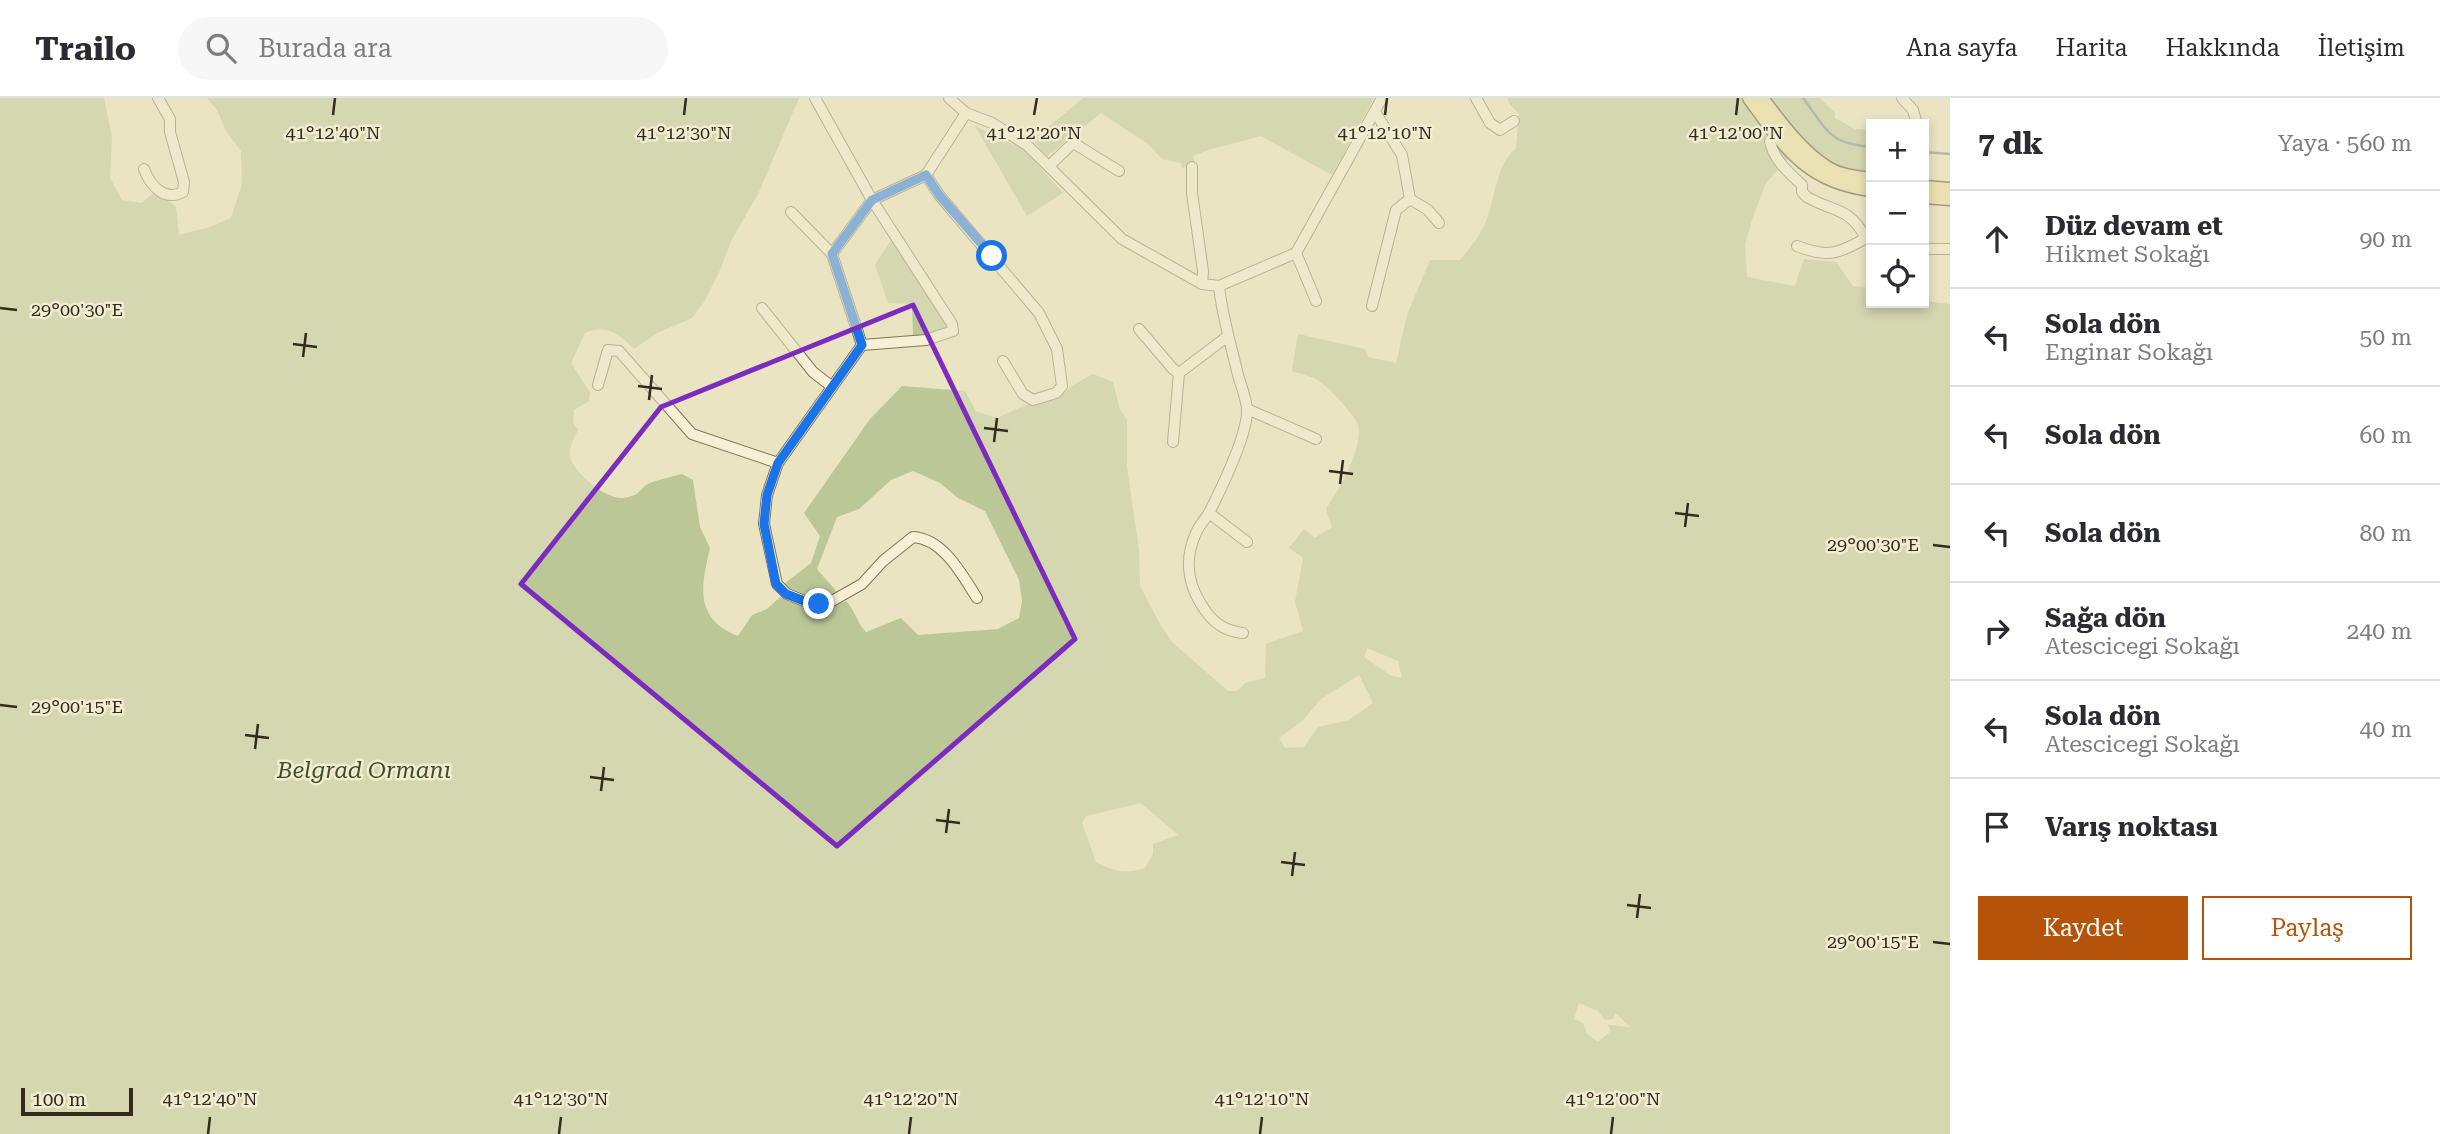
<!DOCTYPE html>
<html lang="tr">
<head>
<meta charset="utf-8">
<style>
  :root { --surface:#fff; --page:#f7f7f7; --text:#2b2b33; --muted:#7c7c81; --line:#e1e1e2; --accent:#b45309 }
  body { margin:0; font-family:"Roboto Serif",serif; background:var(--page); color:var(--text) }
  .controls { position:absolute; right:21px; top:21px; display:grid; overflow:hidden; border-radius:0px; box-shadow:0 4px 10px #0003 }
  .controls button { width:63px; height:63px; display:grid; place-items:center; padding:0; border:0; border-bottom:2px solid var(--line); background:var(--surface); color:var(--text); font:35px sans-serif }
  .scale { position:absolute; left:21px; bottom:18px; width:112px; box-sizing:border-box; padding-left:7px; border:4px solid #332b1e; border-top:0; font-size:19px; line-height:24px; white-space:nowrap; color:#332b1e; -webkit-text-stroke:5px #f2edd1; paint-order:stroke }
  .stop { position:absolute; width:21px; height:21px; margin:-16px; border:5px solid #1a73e8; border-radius:50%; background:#fff }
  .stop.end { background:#1a73e8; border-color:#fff; box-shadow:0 2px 7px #0008 }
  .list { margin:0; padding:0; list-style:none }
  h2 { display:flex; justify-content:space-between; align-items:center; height:91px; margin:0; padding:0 28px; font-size:30px }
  h2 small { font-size:23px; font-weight:400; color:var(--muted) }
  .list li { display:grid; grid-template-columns:46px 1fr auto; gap:21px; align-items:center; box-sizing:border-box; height:98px; padding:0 28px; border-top:2px solid var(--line) }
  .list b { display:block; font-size:26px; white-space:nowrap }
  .list p { margin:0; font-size:23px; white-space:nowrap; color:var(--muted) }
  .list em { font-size:23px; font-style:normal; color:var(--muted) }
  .actions { display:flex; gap:14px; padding:21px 28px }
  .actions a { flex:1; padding:16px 0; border:2px solid var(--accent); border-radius:0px; text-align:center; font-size:24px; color:var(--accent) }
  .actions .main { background:var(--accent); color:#fff }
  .icon { flex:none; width:38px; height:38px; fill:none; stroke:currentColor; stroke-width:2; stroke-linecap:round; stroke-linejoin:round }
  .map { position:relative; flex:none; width:1950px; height:1036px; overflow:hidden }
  header { display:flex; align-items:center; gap:42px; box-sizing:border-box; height:98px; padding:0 35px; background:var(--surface); border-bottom:2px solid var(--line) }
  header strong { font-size:33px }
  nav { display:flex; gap:38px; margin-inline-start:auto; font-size:24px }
  .search { width:490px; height:63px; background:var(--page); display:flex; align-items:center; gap:18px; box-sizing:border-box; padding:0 24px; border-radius:38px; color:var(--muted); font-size:26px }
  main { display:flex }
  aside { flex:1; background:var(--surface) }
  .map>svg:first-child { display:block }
</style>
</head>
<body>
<header>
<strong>Trailo</strong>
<div class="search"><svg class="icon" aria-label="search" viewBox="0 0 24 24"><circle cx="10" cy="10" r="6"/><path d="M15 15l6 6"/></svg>Burada ara</div>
<nav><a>Ana sayfa</a><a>Harita</a><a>Hakkında</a><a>İletişim</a></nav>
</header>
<main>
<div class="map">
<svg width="1950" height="1036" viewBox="0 0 1950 1036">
  <rect width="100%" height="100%" fill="#eae4c2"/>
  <g fill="#bbc797" fill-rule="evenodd">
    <path d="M0 0H104L112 39 110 80 122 102 142 105 155 93 176 109 179 137 210 129 231 120 242 86 241 53 226 33 217 12 207 0H799L758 96 731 143 720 172 704 204 692 220 657 235 634 251C620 236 605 225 585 235L571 265 590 294 589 303 574 312 573 324 578 332C574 340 569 349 570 358 572 374 607 402 623 400 644 397 637 391 650 385 660 381 672 379 682 376L693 382 700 429 710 450C701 488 694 521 738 538L752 517 767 511 780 499C806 511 819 512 846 503 855 512 857 525 866 534L901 520 918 537 998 531 1019 520 1022 503 1019 482 985 413 958 400 940 385 913 373 891 382 859 411 837 419 817 471 837 494 829 500 804 497 785 491 784 486 811 465 820 438 804 415 870 321 902 288 965 293 976 313 997 320 1026 307 1066 294 1073 287 1093 276 1113 284 1120 312 1127 321V369L1139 452 1140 488 1161 528 1172 544 1228 593H1238L1245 585 1265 580 1266 546 1303 533 1295 504 1303 460 1289 450 1304 431 1315 440 1332 429 1326 411C1339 392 1364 350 1358 326 1356 319 1329 290 1322 285 1315 279 1301 276 1292 273L1298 236 1365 251 1368 259 1396 265 1407 217 1430 162H1460C1470 150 1482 136 1487 121 1496 97 1496 67 1516 50L1519 16 1508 4V0H1820L1835 15V20L1855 31 1871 32V99C1833 92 1818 85 1788 61L1766 85 1753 119 1745 146 1747 179 1795 188 1804 161 1836 164 1853 188 1871 190V205L1924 203 1950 206V1036H0ZM1367 550 1398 563 1402 580 1390 577 1364 559ZM1359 577 1373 605 1349 622 1318 629 1304 649 1285 650 1279 640 1303 622 1321 601ZM1141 705 1178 737 1153 746V756L1145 770C1125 776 1114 774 1096 764L1082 725 1086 718ZM1579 905 1598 913 1605 922 1613 921 1616 915 1630 929 1608 927 1611 933 1598 944 1587 936 1583 925 1574 921Z"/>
    <polygon points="1083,0 1374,0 1332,77 1261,38 1208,52 1193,58 1195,68 1182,70 1181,65 1162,61 1148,46 1101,15 1046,59 1033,42"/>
    <polygon points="975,28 1025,52 1063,95 1027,118"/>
    <polygon points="891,142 947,225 946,230 913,239 912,206 888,205 875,167"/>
  </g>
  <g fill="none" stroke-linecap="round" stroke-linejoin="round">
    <g stroke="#6c8a87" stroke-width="2.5">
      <path d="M1803 0C1828 33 1828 45 1871 49"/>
      <polyline points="1924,54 1950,56"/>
    </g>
    <defs>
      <g id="minor">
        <polyline points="815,0 872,102 952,226 953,233 926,242 862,247"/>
        <polyline points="949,0 966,15 992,25 1027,47 1122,141 1202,186 1219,188 1296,155"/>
        <polyline points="1476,0 1490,25 1500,32 1514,23"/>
        <polyline points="1902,0 1913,12 1917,26"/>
        <path d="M1778 31 1770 43C1773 61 1789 75 1802 87V94L1807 99C1835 115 1848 108 1866 140L1871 141"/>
        <polyline points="1049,68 1071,47 1075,46 1119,73"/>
        <polyline points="1192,69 1192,95 1203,173 1202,186"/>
        <path d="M144 71C150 87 164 104 183 94L184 84 170 34V21L158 0"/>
        <polyline points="926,77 939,97 1039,215 1057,251 1062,288 1056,295 1033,302 1023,296 1003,263"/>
        <polyline points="1410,101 1428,112 1439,125"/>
        <polyline points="791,114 832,156 862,247"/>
        <path d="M1797 148C1827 160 1839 156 1866 140"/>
        <polyline points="1924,151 1950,151"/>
        <polyline points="1296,155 1382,0"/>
        <polyline points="1296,155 1316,203"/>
        <polyline points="832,156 872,102 926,77 966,15"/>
        <path d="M1219 188C1222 218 1231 247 1238 277 1241 288 1247 301 1247 313 1247 338 1222 389 1210 413 1206 421 1199 427 1196 435 1185 459 1187 484 1201 506 1211 523 1223 533 1243 535"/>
        <polyline points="1372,208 1396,112 1410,101 1402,57 1375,14"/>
        <polyline points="762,210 813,274 831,288"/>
        <polyline points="1139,231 1173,271 1179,275 1228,238"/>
        <path d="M862 247 778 365 767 397 764 426 777 486 787 496 807 504 819 506 832 503 862 486 883 463 913 439C944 441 962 477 977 500"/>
        <polyline points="598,287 608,252 619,253 692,336 778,365"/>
        <polyline points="1247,311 1316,341"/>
        <polyline points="1173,344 1179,275"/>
        <polyline points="1209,415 1247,444"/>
      </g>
      <g id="major">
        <path d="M1749 0C1785 49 1806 84 1871 92"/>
        <path d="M1762 0C1780 24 1802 54 1828 70 1841 78 1856 79 1871 81"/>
        <polyline points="1924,89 1950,91"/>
        <polyline points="1924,99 1950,101"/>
      </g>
    </defs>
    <use href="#minor" stroke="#82765b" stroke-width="12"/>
    <use href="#major" stroke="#50432f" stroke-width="15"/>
    <use href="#minor" stroke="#f6f0d5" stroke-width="10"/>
    <use href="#major" stroke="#ebdd9d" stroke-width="12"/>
  </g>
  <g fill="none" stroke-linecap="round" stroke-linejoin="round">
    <polyline stroke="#1a73e8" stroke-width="9" points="819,506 807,504 786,496 776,486 764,426 767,397 778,365 862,247 832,156 872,102 926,77 939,97 992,158"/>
  </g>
  <path d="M0 0H1950V1036H0ZM913 207 1075 541 837 748 521 486 661 309Z" fill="#eae4c2" fill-opacity=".55" fill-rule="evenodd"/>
  <path fill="none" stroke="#7b2cbf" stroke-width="5" stroke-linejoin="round" d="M913 207 1075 541 837 748 521 486 661 309Z"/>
  <path fill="none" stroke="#332b1e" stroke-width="2.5" d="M333 17 335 0M684 17 686 0M1034 17 1037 0M1385 17 1387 0M1736 17 1738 0M0 210 17 212M293 246 317 249M303 259 306 235M638 288 662 291M649 302 652 277M984 330 1008 333M994 344 997 320M1329 373 1353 376M1340 386 1343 362M1675 415 1699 418M1685 429 1688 405M1933 447 1950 449M0 607 17 609M245 637 269 640M255 651 258 626M590 679 614 682M601 693 604 669M936 722 960 725M946 735 949 711M1281 764 1305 767M1292 778 1295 754M1627 807 1651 810M1637 820 1640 796M1933 844 1950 846M208 1036 210 1019M559 1036 561 1019M909 1036 911 1019M1260 1036 1262 1019M1611 1036 1613 1019"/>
  <g text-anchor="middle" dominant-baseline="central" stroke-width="5" stroke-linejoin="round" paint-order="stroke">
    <g font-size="23" font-style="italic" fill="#3f4e26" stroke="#f2edd1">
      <text x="364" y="672">Belgrad Ormanı</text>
    </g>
  </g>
  <g font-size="18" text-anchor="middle" fill="#332b1e" stroke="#f2edd1" stroke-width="5" stroke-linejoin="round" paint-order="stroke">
    <text x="333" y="41">41°12'40"N</text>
    <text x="684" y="41">41°12'30"N</text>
    <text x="1034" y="41">41°12'20"N</text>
    <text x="1385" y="41">41°12'10"N</text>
    <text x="1736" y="41">41°12'00"N</text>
    <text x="77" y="218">29°00'30"E</text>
    <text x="1873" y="453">29°00'30"E</text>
    <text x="77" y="615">29°00'15"E</text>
    <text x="1873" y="850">29°00'15"E</text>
    <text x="210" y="1007">41°12'40"N</text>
    <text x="561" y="1007">41°12'30"N</text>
    <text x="911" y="1007">41°12'20"N</text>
    <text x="1262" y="1007">41°12'10"N</text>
    <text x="1613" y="1007">41°12'00"N</text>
  </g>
</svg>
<div class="controls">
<button>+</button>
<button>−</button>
<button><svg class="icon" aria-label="locate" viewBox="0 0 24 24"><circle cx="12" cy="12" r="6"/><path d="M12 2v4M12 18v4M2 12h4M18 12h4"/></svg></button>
</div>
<div class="scale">100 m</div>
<div class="stop" style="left:992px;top:158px"></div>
<div class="stop end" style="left:819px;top:506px"></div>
</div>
<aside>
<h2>7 dk<small>Yaya · 560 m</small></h2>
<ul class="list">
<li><svg class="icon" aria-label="ahead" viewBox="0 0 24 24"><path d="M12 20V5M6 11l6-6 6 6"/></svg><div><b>Düz devam et</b><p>Hikmet Sokağı</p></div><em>90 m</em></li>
<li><svg class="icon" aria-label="left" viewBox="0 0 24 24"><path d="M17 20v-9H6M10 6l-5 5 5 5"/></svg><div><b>Sola dön</b><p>Enginar Sokağı</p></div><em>50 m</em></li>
<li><svg class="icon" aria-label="left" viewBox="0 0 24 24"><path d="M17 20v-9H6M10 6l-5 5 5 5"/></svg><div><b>Sola dön</b></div><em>60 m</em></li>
<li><svg class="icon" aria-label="left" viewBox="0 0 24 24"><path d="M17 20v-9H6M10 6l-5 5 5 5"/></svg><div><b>Sola dön</b></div><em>80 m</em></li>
<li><svg class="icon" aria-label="right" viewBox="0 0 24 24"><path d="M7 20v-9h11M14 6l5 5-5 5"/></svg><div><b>Sağa dön</b><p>Atescicegi Sokağı</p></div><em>240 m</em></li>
<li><svg class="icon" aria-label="left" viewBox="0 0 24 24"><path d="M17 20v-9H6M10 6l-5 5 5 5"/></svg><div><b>Sola dön</b><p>Atescicegi Sokağı</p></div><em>40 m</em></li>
<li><svg class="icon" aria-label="arrive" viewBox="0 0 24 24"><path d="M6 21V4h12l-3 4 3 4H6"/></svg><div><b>Varış noktası</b></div></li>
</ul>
<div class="actions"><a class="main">Kaydet</a><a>Paylaş</a></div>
</aside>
</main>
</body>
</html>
